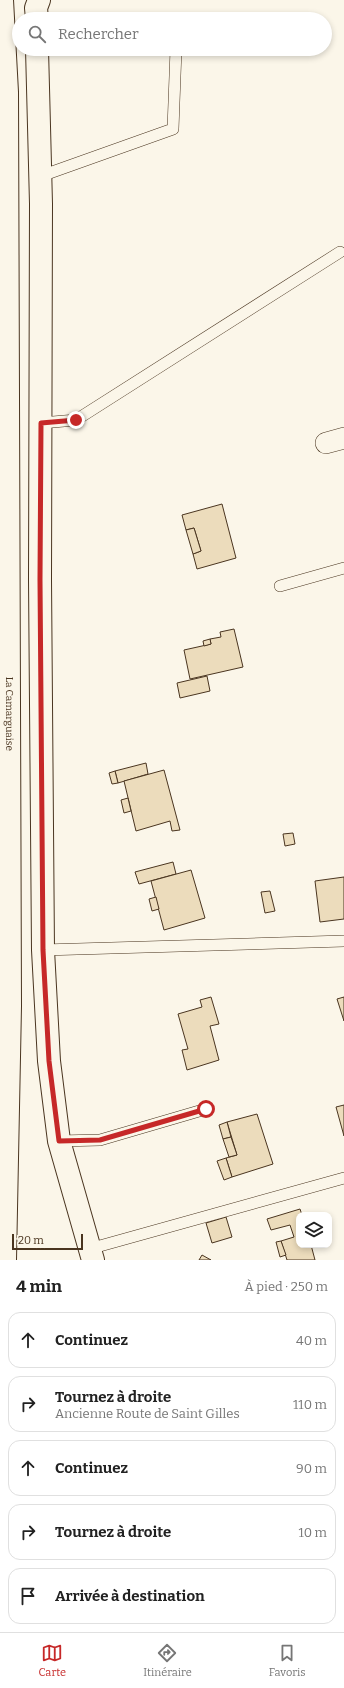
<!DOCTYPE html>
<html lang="fr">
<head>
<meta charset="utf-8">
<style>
  :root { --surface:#fff; --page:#f6f6f6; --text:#222; --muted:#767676; --line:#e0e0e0; --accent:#c62828 }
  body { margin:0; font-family:Bitter,serif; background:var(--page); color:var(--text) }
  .controls { position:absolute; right:12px; bottom:12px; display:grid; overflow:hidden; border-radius:8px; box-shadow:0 2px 6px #0003 }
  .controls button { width:36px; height:36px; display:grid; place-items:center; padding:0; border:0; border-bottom:1px solid var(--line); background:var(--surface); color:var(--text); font:20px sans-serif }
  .scale { position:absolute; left:12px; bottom:10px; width:71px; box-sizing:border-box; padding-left:4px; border:2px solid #4a3520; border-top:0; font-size:11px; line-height:14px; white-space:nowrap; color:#4a3520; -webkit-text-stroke:3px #fbf6e9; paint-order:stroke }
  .stop { position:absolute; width:12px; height:12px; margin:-9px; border:3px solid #c62828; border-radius:50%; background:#fff }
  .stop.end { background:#c62828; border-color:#fff; box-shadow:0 1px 4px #0008 }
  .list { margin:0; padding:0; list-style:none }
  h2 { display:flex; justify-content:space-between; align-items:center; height:52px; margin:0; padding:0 16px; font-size:17px }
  h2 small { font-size:13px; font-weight:400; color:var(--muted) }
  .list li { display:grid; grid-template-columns:26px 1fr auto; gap:12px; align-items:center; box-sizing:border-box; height:56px; margin:0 8px 8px; padding:0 8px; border:1px solid var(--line); border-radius:12px }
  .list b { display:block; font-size:15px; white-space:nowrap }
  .list p { margin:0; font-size:13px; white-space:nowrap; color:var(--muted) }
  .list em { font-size:13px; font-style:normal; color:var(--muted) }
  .icon { flex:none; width:22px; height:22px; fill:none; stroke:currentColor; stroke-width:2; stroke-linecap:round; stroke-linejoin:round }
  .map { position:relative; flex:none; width:344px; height:1260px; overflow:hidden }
  .search { position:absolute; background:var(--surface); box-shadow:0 2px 6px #0003; left:12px; right:12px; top:12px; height:44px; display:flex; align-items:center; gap:10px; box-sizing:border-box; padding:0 14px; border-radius:22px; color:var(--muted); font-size:15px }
  .sheet { height:372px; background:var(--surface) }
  nav { display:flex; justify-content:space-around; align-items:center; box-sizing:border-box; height:56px; border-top:1px solid var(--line); background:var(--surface); font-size:11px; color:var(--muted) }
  nav a { display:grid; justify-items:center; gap:2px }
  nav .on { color:var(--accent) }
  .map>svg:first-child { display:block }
</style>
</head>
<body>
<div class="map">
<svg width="344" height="1260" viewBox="0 0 344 1260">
  <rect width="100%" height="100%" fill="#fbf6e9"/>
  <g fill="#ecdcbc" stroke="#4a3520">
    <polygon points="222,504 236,558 197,569 193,554 201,551 194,528 186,530 182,515"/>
    <polygon points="194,528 201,551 193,554 186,530"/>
    <polygon points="234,629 243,667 190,679 184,650 211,644 210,639 221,637 220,632"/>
    <polygon points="210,639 211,644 204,646 203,641"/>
    <polygon points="207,676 210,691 180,698 177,683"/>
    <polygon points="146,763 148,774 118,783 115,771"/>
    <polygon points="164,770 180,830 172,831 170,821 136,831 124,781"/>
    <polygon points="115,771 118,783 112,784 109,773"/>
    <polygon points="128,798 131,811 124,813 121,800"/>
    <polygon points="293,833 295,844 285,846 283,834"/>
    <polygon points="173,862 176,874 139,884 135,872"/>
    <polygon points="191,870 205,918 164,930 151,881"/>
    <polygon points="344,877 344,919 320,922 315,881"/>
    <polygon points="270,891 275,911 265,913 261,892"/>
    <polygon points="156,897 159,909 152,911 149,899"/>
    <polygon points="211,997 219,1024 210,1026 219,1060 187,1070 182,1050 188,1049 178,1014 202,1007 200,1000"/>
    <polygon points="344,997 344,1021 337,999"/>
    <polygon points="344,1105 344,1136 336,1107"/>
    <polygon points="257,1114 273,1164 232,1177 226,1158 237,1155 227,1122"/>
    <polygon points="227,1122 231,1137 223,1139 219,1125"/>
    <polygon points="231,1137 237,1155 229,1157 223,1139"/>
    <polygon points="226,1158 232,1177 224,1180 217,1161"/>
    <polygon points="300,1209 302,1215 299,1215 299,1245 311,1245 315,1260 287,1260 281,1241 294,1237 290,1225 271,1230 267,1219"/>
    <polygon points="226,1217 232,1237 212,1243 206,1223"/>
    <polygon points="281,1241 286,1255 280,1257 276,1242"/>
    <polygon points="202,1255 211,1260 199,1260"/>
  </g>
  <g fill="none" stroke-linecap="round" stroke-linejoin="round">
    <defs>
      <g id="service">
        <polyline points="41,176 173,129 176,49"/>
        <polyline points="41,423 76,420 340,252"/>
        <polyline points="280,586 344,568"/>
        <polyline points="43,950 344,941"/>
        <polyline points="59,1141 100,1140 206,1109"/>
        <polyline points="89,1249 344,1178"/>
      </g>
      <polyline id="minor" points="326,443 344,438"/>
      <g id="tertiary">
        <polyline points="37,19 36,8 39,0"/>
        <polyline points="37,49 41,204 40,580 43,950 49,1061 59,1141 93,1260"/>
      </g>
      <g id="trunk">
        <path id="s1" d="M2 0 7 92 10 1006 5 1260"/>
      </g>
    </defs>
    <use href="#service" stroke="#4a3520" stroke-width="12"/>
    <use href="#minor" stroke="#4a3520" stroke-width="22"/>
    <use href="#tertiary" stroke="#4a3520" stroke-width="24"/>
    <use href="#trunk" stroke="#4a3520" stroke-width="24"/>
    <use href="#service" stroke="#fbf6e9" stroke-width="11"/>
    <use href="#minor" stroke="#fbf6e9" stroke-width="21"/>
    <use href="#tertiary" stroke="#fbf6e9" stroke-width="22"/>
    <use href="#trunk" stroke="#fbf6e9" stroke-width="22"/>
  </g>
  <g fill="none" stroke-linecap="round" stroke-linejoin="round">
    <polyline stroke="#c62828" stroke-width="5" points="76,420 41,423 40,580 43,950 49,1061 59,1141 100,1140 206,1109"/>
  </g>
  <g text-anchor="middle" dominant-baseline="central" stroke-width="3" stroke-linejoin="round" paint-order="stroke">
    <g font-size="10" fill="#4a3520" stroke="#fbf6e9">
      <text stroke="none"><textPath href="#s1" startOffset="714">La Camarguaise</textPath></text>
    </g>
  </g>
</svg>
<div class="controls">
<button><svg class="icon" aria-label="layers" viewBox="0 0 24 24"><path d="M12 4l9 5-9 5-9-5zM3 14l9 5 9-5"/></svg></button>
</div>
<div class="scale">20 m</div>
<div class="stop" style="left:206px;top:1109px"></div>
<div class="stop end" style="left:76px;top:420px"></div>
<div class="search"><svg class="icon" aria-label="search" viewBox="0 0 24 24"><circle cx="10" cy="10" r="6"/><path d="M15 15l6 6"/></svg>Rechercher</div>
</div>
<section class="sheet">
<h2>4 min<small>À pied · 250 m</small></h2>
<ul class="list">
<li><svg class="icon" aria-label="ahead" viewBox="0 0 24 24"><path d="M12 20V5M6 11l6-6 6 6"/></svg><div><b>Continuez</b></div><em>40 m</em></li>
<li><svg class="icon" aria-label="right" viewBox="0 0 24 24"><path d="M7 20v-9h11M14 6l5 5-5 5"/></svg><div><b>Tournez à droite</b><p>Ancienne Route de Saint Gilles</p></div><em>110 m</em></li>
<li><svg class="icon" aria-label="ahead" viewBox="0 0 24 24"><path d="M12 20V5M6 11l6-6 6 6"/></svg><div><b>Continuez</b></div><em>90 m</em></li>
<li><svg class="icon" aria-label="right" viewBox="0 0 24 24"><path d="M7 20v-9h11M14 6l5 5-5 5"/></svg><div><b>Tournez à droite</b></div><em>10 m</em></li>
<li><svg class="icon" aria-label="arrive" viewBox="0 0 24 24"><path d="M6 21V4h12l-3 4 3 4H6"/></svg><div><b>Arrivée à destination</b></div></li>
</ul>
</section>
<nav>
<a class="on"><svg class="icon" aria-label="map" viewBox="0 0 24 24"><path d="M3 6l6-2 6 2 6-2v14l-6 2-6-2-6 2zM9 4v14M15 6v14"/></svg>Carte</a>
<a><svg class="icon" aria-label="directions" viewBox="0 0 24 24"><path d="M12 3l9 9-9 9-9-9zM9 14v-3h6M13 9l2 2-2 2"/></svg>Itinéraire</a>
<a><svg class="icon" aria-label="saved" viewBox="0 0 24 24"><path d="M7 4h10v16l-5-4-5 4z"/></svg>Favoris</a>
</nav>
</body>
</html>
